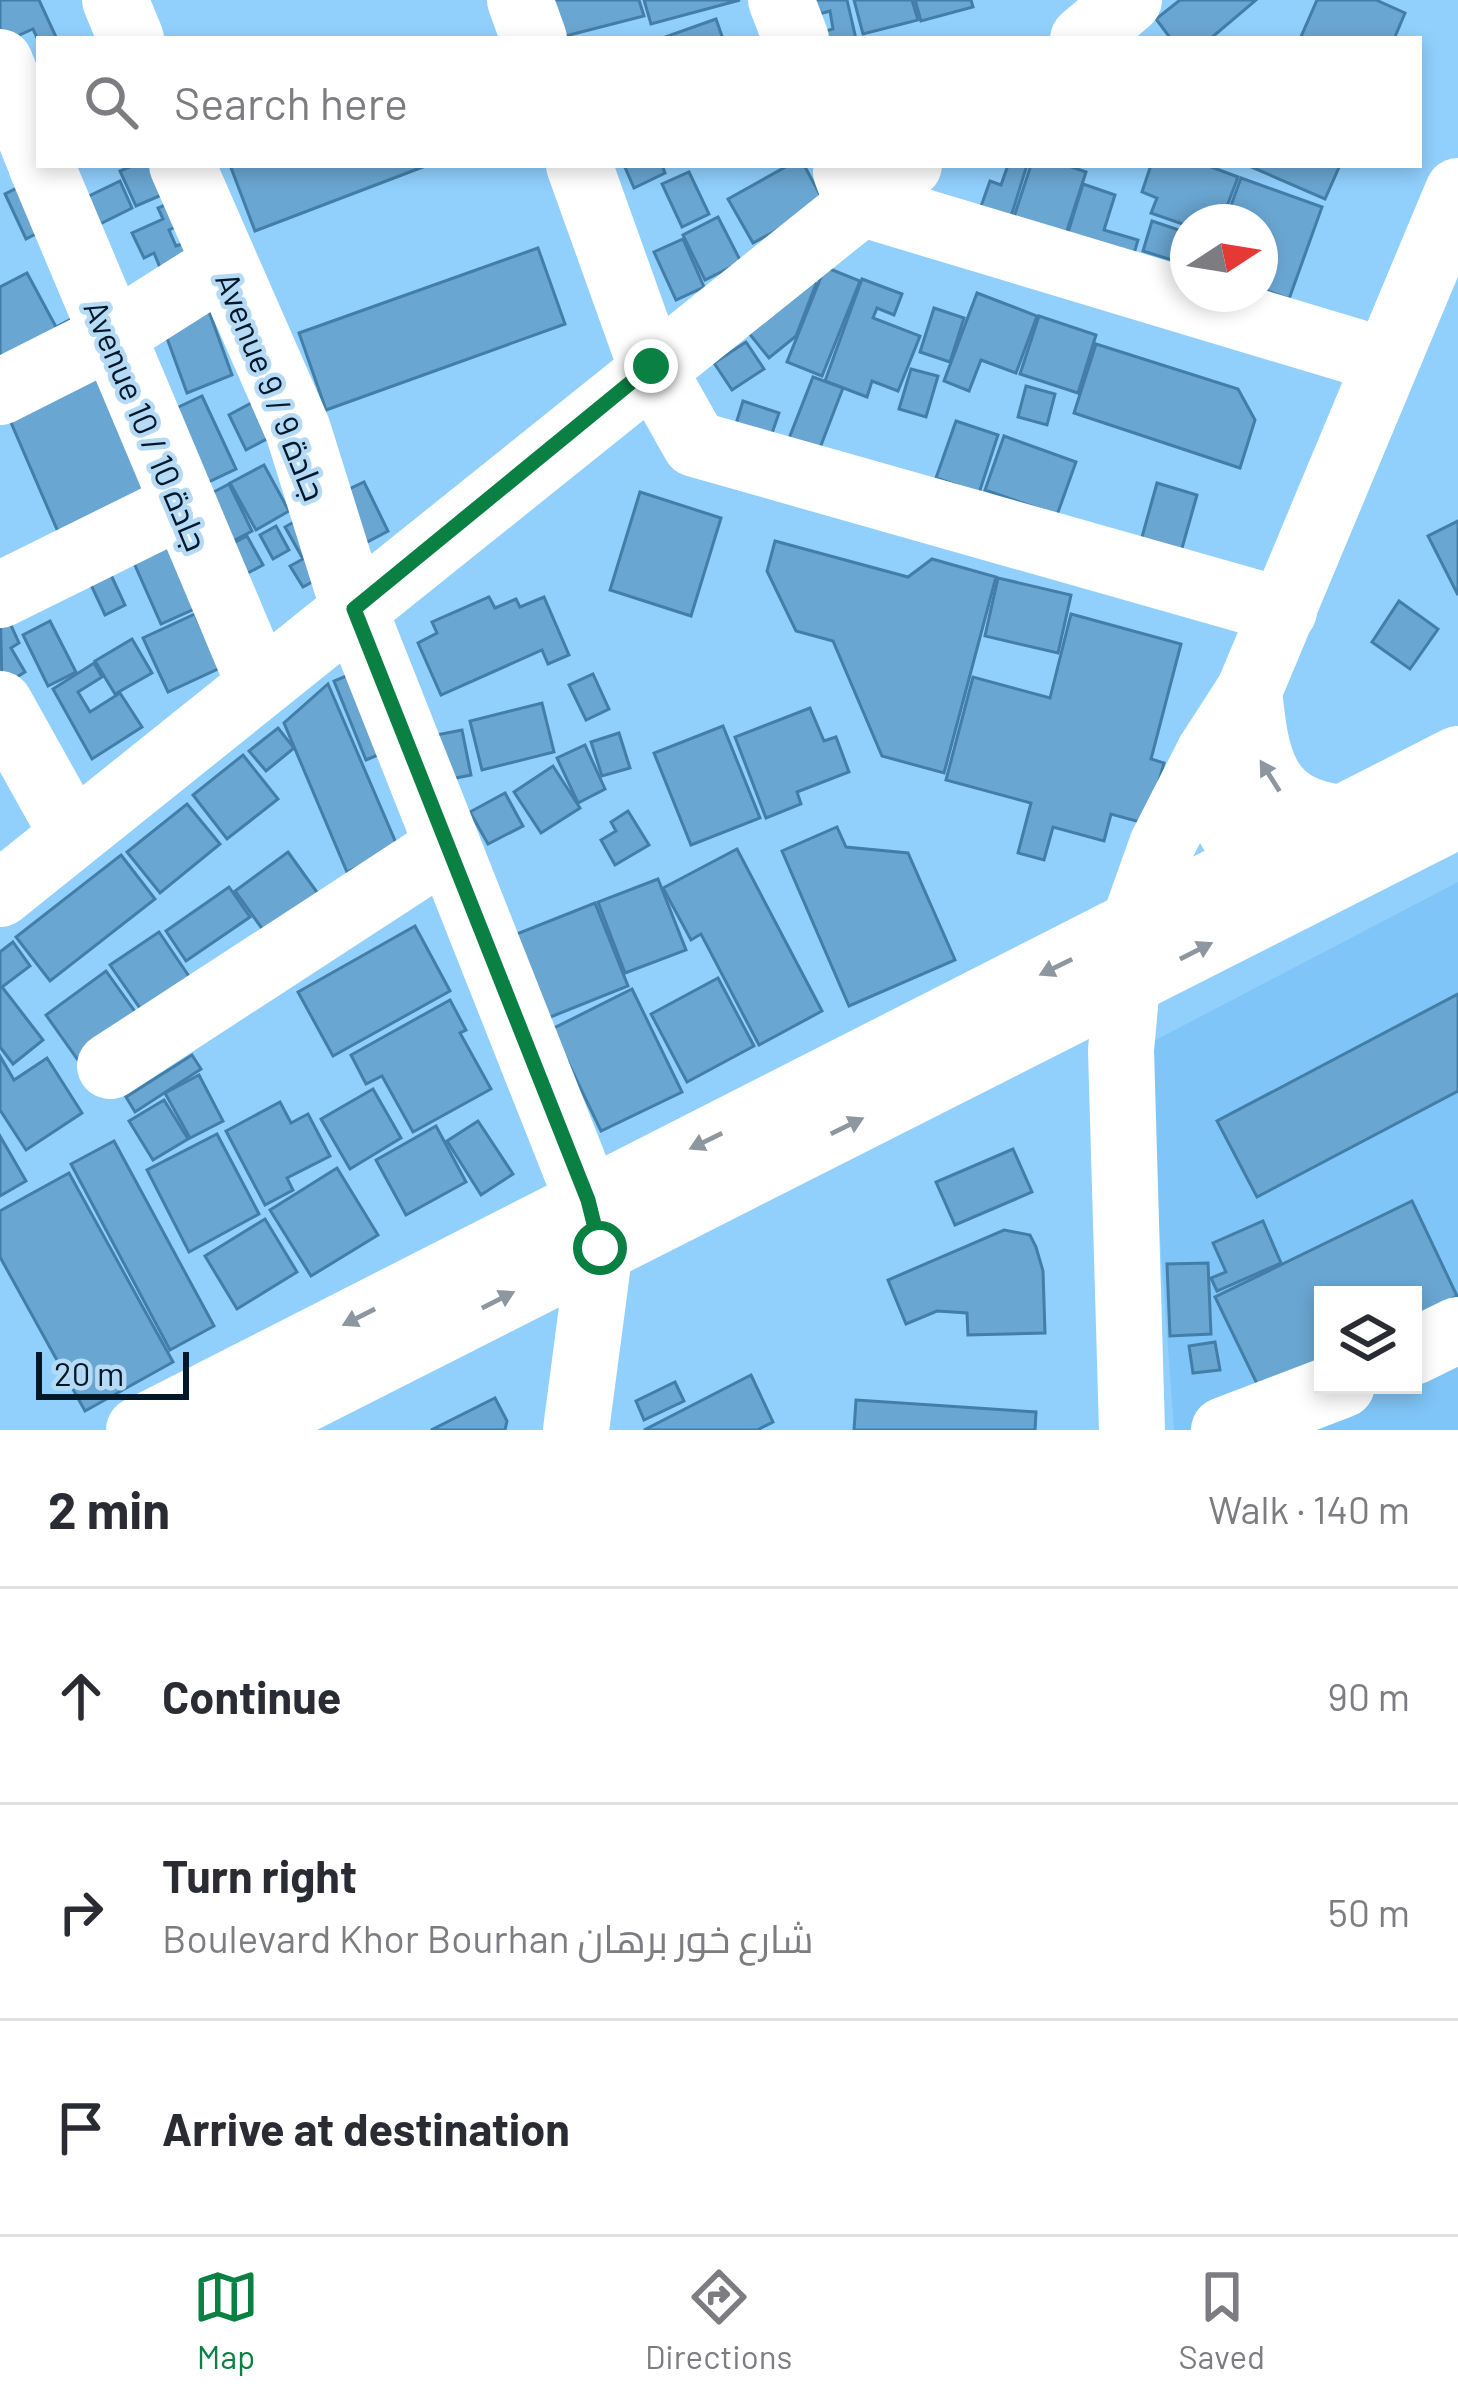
<!DOCTYPE html>
<html lang="en">
<head>
<meta charset="utf-8">
<style>
  :root { --surface:#fff; --page:#f7f7f7; --text:#2b2b33; --muted:#7c7c81; --line:#e1e1e2; --accent:#0b8043 }
  body { margin:0; font-family:Barlow,Cairo,sans-serif; background:var(--page); color:var(--text) }
  .controls { position:absolute; right:36px; bottom:36px; display:grid; overflow:hidden; border-radius:0px; box-shadow:0 6px 18px #0003 }
  .controls button { width:108px; height:108px; display:grid; place-items:center; padding:0; border:0; border-bottom:3px solid var(--line); background:var(--surface); color:var(--text); font:60px sans-serif }
  .compass { position:absolute; left:1170px; top:204px; width:108px; height:108px; border-radius:50%; background:var(--surface); box-shadow:0 6px 18px #0003; rotate:78deg }
  .scale { position:absolute; left:36px; bottom:30px; width:153px; box-sizing:border-box; padding-left:12px; border:6px solid #011829; border-top:0; font-size:33px; line-height:42px; white-space:nowrap; color:#011829; -webkit-text-stroke:9px #b5daf5; paint-order:stroke }
  .stop { position:absolute; width:36px; height:36px; margin:-27px; border:9px solid #0b8043; border-radius:50%; background:#fff }
  .stop.end { background:#0b8043; border-color:#fff; box-shadow:0 3px 12px #0008 }
  .list { margin:0; padding:0; list-style:none }
  h2 { display:flex; justify-content:space-between; align-items:center; height:156px; margin:0; padding:0 48px; font-size:51px }
  h2 small { font-size:39px; font-weight:400; color:var(--muted) }
  .list li { display:grid; grid-template-columns:78px 1fr auto; gap:36px; align-items:center; box-sizing:border-box; height:216px; padding:0 48px; border-top:3px solid var(--line) }
  .list b { display:block; font-size:45px; white-space:nowrap }
  .list p { margin:0; font-size:39px; white-space:nowrap; color:var(--muted) }
  .list em { font-size:39px; font-style:normal; color:var(--muted) }
  .icon { flex:none; width:66px; height:66px; fill:none; stroke:currentColor; stroke-width:2; stroke-linecap:round; stroke-linejoin:round }
  .map { position:relative; flex:none; width:1458px; height:1430px; overflow:hidden }
  .search { position:absolute; background:var(--surface); box-shadow:0 6px 18px #0003; left:36px; right:36px; top:36px; height:132px; display:flex; align-items:center; gap:30px; box-sizing:border-box; padding:0 42px; border-radius:0px; color:var(--muted); font-size:45px }
  .sheet { height:804px; background:var(--surface) }
  nav { display:flex; justify-content:space-around; align-items:center; box-sizing:border-box; height:168px; border-top:3px solid var(--line); background:var(--surface); font-size:33px; color:var(--muted) }
  nav a { display:grid; justify-items:center; gap:6px }
  nav .on { color:var(--accent) }
  .map>svg:first-child { display:block }
</style>
</head>
<body>
<div class="map">
<svg width="1458" height="1430" viewBox="0 0 1458 1430">
  <rect width="100%" height="100%" fill="#91d0fd"/>
  <path fill="#7fc5f7" fill-rule="evenodd" d="M1458 882V1430H1174L1146 1045ZM1323 1295H1413V1385H1323Z"/>
  <g fill="#69a6d1" stroke="#427ea8" stroke-width="3">
    <polygon points="0,0 39,0 57,39 39,42 33,29 15,37 0,35"/>
    <polygon points="542,0 639,0 644,16 554,39"/>
    <polygon points="644,0 740,0 651,24"/>
    <polygon points="797,0 847,0 856,39 817,39 815,34 833,29 830,11 802,19"/>
    <polygon points="854,0 912,0 918,20 863,34"/>
    <polygon points="915,0 971,0 973,7 921,21"/>
    <polygon points="1180,0 1256,0 1210,39 1171,39 1156,19"/>
    <polygon points="1317,0 1376,0 1405,13 1394,39 1300,39"/>
    <polygon points="716,19 723,39 666,39 665,37"/>
    <polygon points="134,165 167,165 178,188 136,206 120,171"/>
    <polygon points="230,165 428,165 255,231"/>
    <polygon points="624,165 662,165 665,173 634,188"/>
    <polygon points="789,165 804,165 825,204 753,243 728,199"/>
    <polygon points="1008,165 1027,165 1009,223 979,212 990,181 1001,185"/>
    <polygon points="1031,165 1066,165 1086,172 1062,246 1010,229"/>
    <polygon points="1151,165 1206,165 1238,177 1221,222 1188,222 1188,226 1151,213 1157,198 1142,192"/>
    <polygon points="1247,165 1340,165 1325,199"/>
    <polygon points="689,172 709,214 682,227 662,184"/>
    <polygon points="1241,178 1322,207 1289,299 1260,288 1260,222 1225,222"/>
    <polygon points="35,179 57,223 26,239 5,194"/>
    <polygon points="120,181 132,208 100,224 87,197"/>
    <polygon points="1083,184 1115,195 1104,230 1138,240 1128,274 1062,252"/>
    <polygon points="179,199 189,221 169,230 176,246 190,241 166,282 154,253 144,258 132,233 163,219 158,208"/>
    <polygon points="718,217 741,262 705,280 683,235"/>
    <polygon points="1152,221 1188,233 1188,265 1143,251"/>
    <polygon points="683,239 704,287 676,300 654,252"/>
    <polygon points="538,248 565,324 326,410 299,333"/>
    <polygon points="825,267 860,281 822,376 787,362"/>
    <polygon points="27,273 56,327 90,309 100,327 0,356 0,287"/>
    <polygon points="811,278 816,284 796,336 769,358 748,332"/>
    <polygon points="862,279 902,294 894,315 877,308 873,318 920,336 898,391 872,381 867,397 825,381"/>
    <polygon points="977,293 1037,316 1016,373 981,360 969,391 944,381"/>
    <polygon points="206,303 232,375 187,393 160,319"/>
    <polygon points="934,308 964,318 950,362 920,352"/>
    <polygon points="1039,316 1096,335 1078,393 1020,374"/>
    <polygon points="746,342 764,369 732,390 714,363"/>
    <polygon points="1096,344 1238,389 1255,420 1240,468 1074,413"/>
    <polygon points="96,355 161,506 65,548 0,397"/>
    <polygon points="911,369 938,376 926,417 899,409"/>
    <polygon points="813,377 843,388 818,453 788,441"/>
    <polygon points="1026,386 1055,394 1047,425 1018,417"/>
    <polygon points="202,396 236,469 181,495 147,422"/>
    <polygon points="255,401 272,436 246,450 229,415"/>
    <polygon points="743,401 779,413 767,448 732,437"/>
    <polygon points="956,421 998,435 979,493 936,478"/>
    <polygon points="1004,436 1076,462 1057,515 985,490"/>
    <polygon points="264,465 289,511 256,530 230,483"/>
    <polygon points="364,482 388,531 354,549 328,499"/>
    <polygon points="1157,483 1197,495 1177,566 1137,555"/>
    <polygon points="229,484 252,531 208,554 183,508"/>
    <polygon points="640,492 721,518 691,616 610,590"/>
    <polygon points="310,513 339,567 303,587 290,566 303,559 285,527"/>
    <polygon points="1458,521 1458,595 1428,536"/>
    <polygon points="276,526 289,550 273,559 260,535"/>
    <polygon points="166,527 201,606 161,624 126,545"/>
    <polygon points="247,536 263,565 221,587 205,558"/>
    <polygon points="775,541 908,577 932,559 996,577 944,773 882,756 833,641 796,631 767,571"/>
    <polygon points="105,562 125,605 105,615 85,572"/>
    <polygon points="998,578 1071,595 1058,653 985,636"/>
    <polygon points="489,597 495,608 516,599 520,607 544,597 569,655 548,664 542,650 441,695 418,643 437,633 432,622"/>
    <polygon points="0,601 19,643 11,648 25,672 2,686"/>
    <polygon points="1399,601 1438,629 1410,669 1372,642"/>
    <polygon points="195,614 220,668 168,692 143,638"/>
    <polygon points="1071,614 1181,644 1151,759 1164,763 1147,824 1111,814 1104,841 1053,827 1044,860 1018,853 1031,803 946,780 973,677 1050,698"/>
    <polygon points="50,621 76,672 48,686 23,635"/>
    <polygon points="132,639 152,673 115,694 95,661"/>
    <polygon points="94,663 102,677 78,692 90,712 120,693 142,727 92,759 53,689"/>
    <polygon points="356,672 390,750 366,760 334,681"/>
    <polygon points="593,674 609,709 586,720 569,685"/>
    <polygon points="328,684 399,850 347,872 284,723"/>
    <polygon points="542,703 554,752 482,770 470,721"/>
    <polygon points="810,708 824,741 836,737 849,772 797,792 801,804 766,818 735,737"/>
    <polygon points="723,726 760,818 691,845 654,753"/>
    <polygon points="278,728 294,748 266,771 249,751"/>
    <polygon points="462,730 471,775 425,784 416,739"/>
    <polygon points="619,733 630,768 602,776 591,742"/>
    <polygon points="585,745 605,789 578,803 557,758"/>
    <polygon points="243,755 278,799 227,839 193,795"/>
    <polygon points="553,766 580,808 541,833 514,792"/>
    <polygon points="505,793 523,826 488,844 470,812"/>
    <polygon points="187,804 220,844 160,893 127,852"/>
    <polygon points="628,811 649,845 615,865 601,840 616,831 611,822"/>
    <polygon points="837,827 846,847 908,853 955,960 849,1006 782,851"/>
    <polygon points="737,849 822,1011 759,1045 701,934 691,940 663,888"/>
    <polygon points="288,852 324,902 271,941 235,891"/>
    <polygon points="121,855 155,899 50,981 16,937"/>
    <polygon points="658,879 686,950 625,973 598,902"/>
    <polygon points="229,887 250,917 186,961 166,931"/>
    <polygon points="595,903 628,986 548,1018 514,935"/>
    <polygon points="415,926 450,991 333,1056 298,992"/>
    <polygon points="159,932 199,991 151,1024 110,965"/>
    <polygon points="13,942 30,966 2,987 43,1040 13,1064 0,1047 0,952"/>
    <polygon points="106,971 141,1020 80,1063 46,1015"/>
    <polygon points="718,978 754,1046 687,1082 651,1014"/>
    <polygon points="632,989 682,1092 601,1131 552,1029"/>
    <polygon points="1458,994 1458,1091 1257,1197 1217,1121"/>
    <polygon points="450,1000 466,1030 460,1033 491,1089 413,1132 382,1076 366,1084 351,1055"/>
    <polygon points="192,1055 201,1069 135,1112 126,1097"/>
    <polygon points="0,1056 14,1080 47,1058 82,1113 26,1150 0,1110"/>
    <polygon points="199,1075 223,1121 190,1138 165,1093"/>
    <polygon points="373,1089 401,1138 350,1169 321,1119"/>
    <polygon points="164,1100 188,1139 153,1160 129,1121"/>
    <polygon points="280,1102 291,1123 308,1114 330,1156 287,1178 293,1190 265,1205 226,1131"/>
    <polygon points="478,1121 513,1174 481,1195 447,1141"/>
    <polygon points="436,1126 466,1182 406,1215 376,1160"/>
    <polygon points="217,1134 259,1214 189,1252 147,1170"/>
    <polygon points="0,1136 26,1181 0,1196"/>
    <polygon points="114,1141 214,1326 170,1350 71,1164"/>
    <polygon points="1013,1149 1032,1192 955,1225 936,1182"/>
    <polygon points="337,1168 378,1235 311,1276 270,1210"/>
    <polygon points="69,1173 173,1362 85,1411 0,1257 0,1211"/>
    <polygon points="1412,1201 1457,1296 1413,1317 1413,1295 1323,1295 1323,1361 1261,1392 1215,1297"/>
    <polygon points="265,1219 297,1272 237,1309 205,1256"/>
    <polygon points="1263,1221 1281,1263 1217,1291 1211,1278 1226,1272 1213,1243"/>
    <polygon points="1004,1230 1030,1235 1036,1247 1043,1271 1045,1333 968,1335 967,1313 937,1311 906,1324 888,1280"/>
    <polygon points="1208,1263 1211,1334 1170,1336 1167,1264"/>
    <polygon points="1215,1342 1220,1370 1193,1373 1189,1346"/>
    <polygon points="751,1375 773,1422 757,1430 644,1430"/>
    <polygon points="675,1382 684,1401 644,1420 636,1401"/>
    <polygon points="495,1398 507,1421 505,1430 431,1430"/>
    <polygon points="856,1400 1036,1412 1035,1430 854,1430"/>
  </g>
  <g fill="none" stroke-linecap="round" stroke-linejoin="round">
    <g stroke="#fff" stroke-width="66">
      <polyline points="115,0 131,39"/>
      <polyline points="520,0 534,39"/>
      <polyline points="781,0 796,39"/>
      <polyline points="1083,39 1129,0"/>
      <polyline points="0,62 39,159"/>
      <polyline points="41,165 259,683"/>
      <polyline points="182,165 298,430 354,609 588,1200 600,1248 576,1430"/>
      <polyline points="579,165 651,366 695,444 1284,611"/>
      <polyline points="846,172 857,202 1386,361"/>
      <polyline points="0,392 109,337 223,265"/>
      <polyline points="0,595 180,506"/>
      <path d="M1249 691C1256 759 1263 810 1343 818"/>
      <polyline points="0,704 73,835"/>
      <polyline points="0,894 909,165"/>
      <polyline points="110,1066 448,846"/>
      <polyline points="1413,1352 1458,1330"/>
      <polyline points="1132,1430 1121,1050 1132,929 1162,845 1209,753 1249,691 1458,191"/>
      <polyline points="1224,1430 1342,1385"/>
    </g>
    <g stroke="#fff" stroke-width="66">
      <path d="M1209 753C1214 812 1235 858 1292 882"/>
      <polyline points="139,1430 1458,759"/>
      <polyline points="244,1430 1458,815"/>
    </g>
  </g>
  <defs><path id="oneway-solid" d="M-6-.8H1V-3.2L6.5 0L1 3.2V.8H-6Z" transform="scale(3)"/></defs>
  <g fill="#8d979f">
    <use href="#oneway-solid" transform="translate(1270 776) rotate(-122)"/>
    <use href="#oneway-solid" transform="translate(1196 951) rotate(-27)"/>
    <use href="#oneway-solid" transform="translate(1056 967) rotate(154)"/>
    <use href="#oneway-solid" transform="translate(847 1126) rotate(-26)"/>
    <use href="#oneway-solid" transform="translate(706 1141) rotate(154)"/>
    <use href="#oneway-solid" transform="translate(498 1300) rotate(-27)"/>
    <use href="#oneway-solid" transform="translate(359 1317) rotate(153)"/>
  </g>
  <g fill="none" stroke-linecap="round" stroke-linejoin="round">
    <polyline stroke="#0b8043" stroke-width="15" points="600,1248 588,1200 354,609 651,366"/>
  </g>
  <g text-anchor="middle" dominant-baseline="central" stroke-width="9" stroke-linejoin="round" paint-order="stroke">
    <g font-size="33" fill="#011829" stroke="#b5daf5">
      <text transform="translate(272 386) rotate(68)">Avenue 9 / جادة 9</text>
      <text transform="translate(147 425) rotate(67)">Avenue 10 / جادة 10</text>
    </g>
  </g>
</svg>
<div class="controls">
<button><svg class="icon" aria-label="layers" viewBox="0 0 24 24"><path d="M12 4l9 5-9 5-9-5zM3 14l9 5 9-5"/></svg></button>
</div>
<svg class="compass" viewBox="-18 -18 36 36"><path d="M0-13l5 13h-10z" fill="#e53935"/><path d="M0 13l5-13h-10z" fill="#7c7c81"/></svg>
<div class="scale">20 m</div>
<div class="stop" style="left:600px;top:1248px"></div>
<div class="stop end" style="left:651px;top:366px"></div>
<div class="search"><svg class="icon" aria-label="search" viewBox="0 0 24 24"><circle cx="10" cy="10" r="6"/><path d="M15 15l6 6"/></svg>Search here</div>
</div>
<section class="sheet">
<h2>2 min<small>Walk · 140 m</small></h2>
<ul class="list">
<li><svg class="icon" aria-label="ahead" viewBox="0 0 24 24"><path d="M12 20V5M6 11l6-6 6 6"/></svg><div><b>Continue</b></div><em>90 m</em></li>
<li><svg class="icon" aria-label="right" viewBox="0 0 24 24"><path d="M7 20v-9h11M14 6l5 5-5 5"/></svg><div><b>Turn right</b><p>Boulevard Khor Bourhan شارع خور برهان</p></div><em>50 m</em></li>
<li><svg class="icon" aria-label="arrive" viewBox="0 0 24 24"><path d="M6 21V4h12l-3 4 3 4H6"/></svg><div><b>Arrive at destination</b></div></li>
</ul>
</section>
<nav>
<a class="on"><svg class="icon" aria-label="map" viewBox="0 0 24 24"><path d="M3 6l6-2 6 2 6-2v14l-6 2-6-2-6 2zM9 4v14M15 6v14"/></svg>Map</a>
<a><svg class="icon" aria-label="directions" viewBox="0 0 24 24"><path d="M12 3l9 9-9 9-9-9zM9 14v-3h6M13 9l2 2-2 2"/></svg>Directions</a>
<a><svg class="icon" aria-label="saved" viewBox="0 0 24 24"><path d="M7 4h10v16l-5-4-5 4z"/></svg>Saved</a>
</nav>
</body>
</html>
